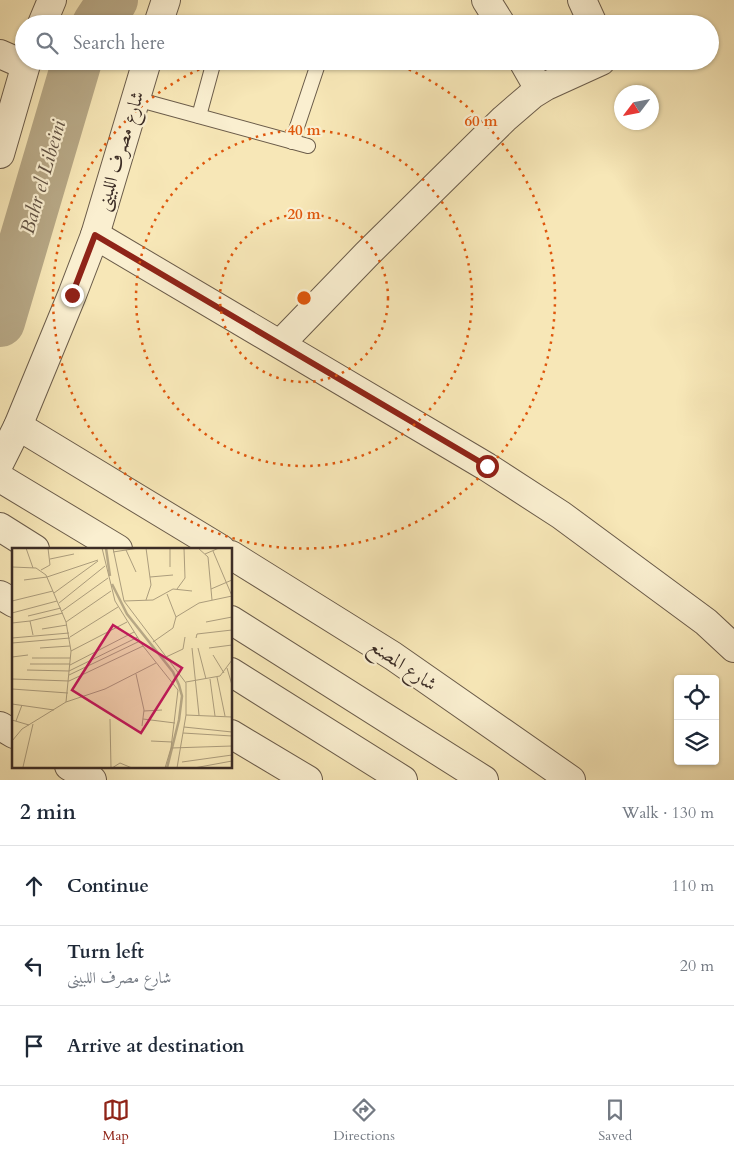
<!DOCTYPE html>
<html lang="en">
<head>
<meta charset="utf-8">
<style>
  :root { --surface:#fff; --page:#f2f2f3; --text:#1f2937; --muted:#747a83; --line:#e0e1e3; --accent:#8f2418 }
  body { margin:0; font-family:Cardo,Amiri,serif; background:var(--page); color:var(--text) }
  .controls { position:absolute; right:15px; bottom:15px; display:grid; overflow:hidden; border-radius:5px; box-shadow:0 1px 4px #0004 }
  .controls button { width:45px; height:45px; display:grid; place-items:center; padding:0; border:0; border-bottom:1px solid var(--line); background:var(--surface); color:var(--text); font:25px sans-serif }
  .compass { position:absolute; left:614px; top:85px; width:45px; height:45px; border-radius:50%; background:var(--surface); box-shadow:0 1px 4px #0004; rotate:238deg }
  .stop { position:absolute; width:15px; height:15px; margin:-11px; border:4px solid #8f2418; border-radius:50%; background:#fff }
  .stop.end { background:#8f2418; border-color:#fff; box-shadow:0 1px 5px #0008 }
  .list { margin:0; padding:0; list-style:none }
  h2 { display:flex; justify-content:space-between; align-items:center; height:65px; margin:0; padding:0 20px; font-size:21px }
  h2 small { font-size:16px; font-weight:400; color:var(--muted) }
  .list li { display:grid; grid-template-columns:32px 1fr auto; gap:15px; align-items:center; box-sizing:border-box; height:80px; padding:0 20px; border-top:1px solid var(--line) }
  .list b { display:block; font-size:19px; white-space:nowrap }
  .list p { margin:0; font-size:16px; white-space:nowrap; color:var(--muted) }
  .list em { font-size:16px; font-style:normal; color:var(--muted) }
  .icon { flex:none; width:28px; height:28px; fill:none; stroke:currentColor; stroke-width:2; stroke-linecap:round; stroke-linejoin:round }
  .map { position:relative; flex:none; width:734px; height:780px; overflow:hidden }
  .search { position:absolute; background:var(--surface); box-shadow:0 1px 4px #0004; left:15px; right:15px; top:15px; height:55px; display:flex; align-items:center; gap:12px; box-sizing:border-box; padding:0 18px; border-radius:28px; color:var(--muted); font-size:19px }
  .sheet { height:305px; background:var(--surface) }
  nav { display:flex; justify-content:space-around; align-items:center; box-sizing:border-box; height:70px; border-top:1px solid var(--line); background:var(--surface); font-size:14px; color:var(--muted) }
  nav a { display:grid; justify-items:center; gap:2px }
  nav .on { color:var(--accent) }
  .map>svg:first-child { display:block }
</style>
</head>
<body>
<div class="map">
<svg width="734" height="780" viewBox="0 0 734 780">
  <rect width="100%" height="100%" fill="#f7e7b7"/>
  <filter id="stains"><feTurbulence type="fractalNoise" baseFrequency=".004" numOctaves="4"/><feColorMatrix values="0 0 0 0 .2 0 0 0 0 .09 0 0 0 0 .02 0 0 0 .5 -.17"/></filter>
  <radialGradient id="worn" r=".72"><stop offset=".6" stop-color="#630" stop-opacity="0"/><stop offset="1" stop-color="#630" stop-opacity=".3"/></radialGradient>
  <g fill="none" stroke-linecap="round" stroke-linejoin="round">
    <g stroke="#b7a886" stroke-width="50">
      <polyline points="97,24 113,0"/>
      <polyline points="0,322 77,61"/>
    </g>
    <defs>
      <g id="service">
        <polyline points="136,99 308,146"/>
        <polyline points="199,116 214,61"/>
        <polyline points="292,142 319,61"/>
      </g>
      <g id="minor">
        <polyline points="486,0 501,24"/>
        <polyline points="582,0 593,24"/>
        <polyline points="42,24 52,0"/>
        <polyline points="158,24 166,0"/>
        <polyline points="0,54 25,65"/>
        <polyline points="523,61 539,89"/>
        <polyline points="0,154 27,61"/>
        <polyline points="95,235 487,467 561,515 706,622 734,648"/>
        <polyline points="281,343 367,254 504,119 533,94 546,86 601,61"/>
        <polyline points="18,426 221,549"/>
        <polyline points="0,462 18,426 72,295 95,235 147,61"/>
        <polyline points="0,478 118,549"/>
        <polyline points="0,527 35,549"/>
        <polyline points="231,555 393,656 571,780"/>
        <polyline points="0,595 14,603"/>
        <polyline points="231,620 484,780"/>
        <polyline points="231,672 403,780"/>
        <polyline points="0,726 14,734"/>
        <polyline points="231,734 308,780"/>
        <polyline points="69,766 92,780"/>
      </g>
    </defs>
    <use href="#service" stroke="#6b5c4a" stroke-width="16"/>
    <use href="#minor" stroke="#6b5c4a" stroke-width="30"/>
    <use href="#service" stroke="#faefd0" stroke-width="14"/>
    <use href="#minor" stroke="#faefd0" stroke-width="28"/>
  </g>
  <g fill="none" stroke-linecap="round" stroke-linejoin="round">
    <polyline stroke="#8f2418" stroke-width="6" points="72,295 95,235 487,466"/>
  </g>
  <g fill="none" stroke="#df570d" stroke-width="2.5" stroke-dasharray="2.5 5">
    <circle cx="304" cy="298" r="84"/>
    <circle cx="304" cy="298" r="168"/>
    <path d="M388 61A251 251 0 1 1 220 61"/>
  </g>
  <g text-anchor="middle" dominant-baseline="central" stroke-width="4.5" stroke-linejoin="round" paint-order="stroke">
    <g font-size="19" fill="#3c2d26" stroke="#faefd0">
      <text transform="translate(120 151) rotate(-73)">شارع مصرف اللبينى</text>
      <text transform="translate(403 665) rotate(34)">شارع المصنع</text>
    </g>
    <g font-size="20" font-style="italic" fill="#615243" stroke="#faefd0">
      <text transform="translate(43 177) rotate(-74)">Bahr el Libeini</text>
    </g>
  </g>
  <g transform="translate(12 548)">
    <rect width="220" height="220" fill="#f7e7b7"/>
    <path fill="none" stroke="#b7a886" stroke-width="2.5" d="M94 0 98 28M100 36 115 66 161 124 167 137 170 148 167 172 155 220"/>
    <path fill="none" stroke="#ac9d7d" stroke-width="1" d="M14 0 21 20M90 0 103 53 131 98 166 142 159 200 153 220M101 0 112 53 174 135V167L165 220M134 0 139 37 134 52M158 0V19M186 0 196 9 200 52M114 2 124 24M101 4 127 0M193 6 207 0M38 11 62 6M0 19 24 20 34 27 54 74 59 103 54 154 10 181 0 193M29 22 38 17 36 0M138 29 161 27M12 32 35 29 86 12M165 41 173 30 172 0M199 41 220 32M42 45 86 13M155 46 164 69M0 53 41 43M112 53 141 52 161 41 180 43M47 55 93 18M50 63 96 30M0 65 45 53M16 68 49 60M164 69 187 55 220 48 201 3M54 74 99 43M194 74 220 69M0 75 18 73M30 81 55 77M21 87 18 73 51 65M58 89 106 59M0 90 57 85M184 90 185 86 220 82M141 94 161 80 164 69M0 95 58 90M28 100 58 98M180 100 187 167M186 100 194 131M197 100 220 97M59 103 115 74M201 107 212 125M0 109 16 107M154 109 171 101 173 89M20 110H58M18 116H58M58 117 122 84M215 120 220 137M15 122 57 123M57 123 126 89M124 126 132 162 130 178M57 127 128 93M205 129 213 168M0 131 57 133 131 98M198 131 203 168M174 134 208 128 220 112M0 141 56 145M54 154 93 141 144 115M0 156 42 162M132 163 150 162M174 167 220 169M98 171 99 220M131 171 163 175M0 172 17 177M4 173 10 157M172 179 220 184M171 185 220 188M139 193 160 194M159 200 220 198M170 214 220 207M11 219 21 176M100 220 108 215 120 220M182 220 220 213"/>
    <path fill="#c2185b" fill-opacity="0.15" stroke="#c2185b" stroke-width="2.5" d="M101 77 170 120 129 185 60 142Z"/>
    <rect width="220" height="220" fill="none" stroke="#3c2d26" stroke-width="2.5"/>
  </g>
  <circle cx="304" cy="298" r="8" fill="#df570d" stroke="#faefd0" stroke-width="2.5"/>
  <g font-size="15" text-anchor="middle" font-weight="bold" fill="#df570d" stroke="#faefd0" stroke-width="4.5" stroke-linejoin="round" paint-order="stroke">
    <text x="481" y="126">60 m</text>
    <text x="304" y="135">40 m</text>
    <text x="304" y="219">20 m</text>
  </g>
  <rect width="100%" height="100%" filter="url(#stains)"/>
  <rect width="100%" height="100%" fill="url(#worn)"/>
</svg>
<div class="controls">
<button><svg class="icon" aria-label="locate" viewBox="0 0 24 24"><circle cx="12" cy="12" r="6"/><path d="M12 2v4M12 18v4M2 12h4M18 12h4"/></svg></button>
<button><svg class="icon" aria-label="layers" viewBox="0 0 24 24"><path d="M12 4l9 5-9 5-9-5zM3 14l9 5 9-5"/></svg></button>
</div>
<svg class="compass" viewBox="-18 -18 36 36"><path d="M0-13l5 13h-10z" fill="#e53935"/><path d="M0 13l5-13h-10z" fill="#747a83"/></svg>
<div class="stop" style="left:487px;top:466px"></div>
<div class="stop end" style="left:72px;top:295px"></div>
<div class="search"><svg class="icon" aria-label="search" viewBox="0 0 24 24"><circle cx="10" cy="10" r="6"/><path d="M15 15l6 6"/></svg>Search here</div>
</div>
<section class="sheet">
<h2>2 min<small>Walk · 130 m</small></h2>
<ul class="list">
<li><svg class="icon" aria-label="ahead" viewBox="0 0 24 24"><path d="M12 20V5M6 11l6-6 6 6"/></svg><div><b>Continue</b></div><em>110 m</em></li>
<li><svg class="icon" aria-label="left" viewBox="0 0 24 24"><path d="M17 20v-9H6M10 6l-5 5 5 5"/></svg><div><b>Turn left</b><p>شارع مصرف اللبينى</p></div><em>20 m</em></li>
<li><svg class="icon" aria-label="arrive" viewBox="0 0 24 24"><path d="M6 21V4h12l-3 4 3 4H6"/></svg><div><b>Arrive at destination</b></div></li>
</ul>
</section>
<nav>
<a class="on"><svg class="icon" aria-label="map" viewBox="0 0 24 24"><path d="M3 6l6-2 6 2 6-2v14l-6 2-6-2-6 2zM9 4v14M15 6v14"/></svg>Map</a>
<a><svg class="icon" aria-label="directions" viewBox="0 0 24 24"><path d="M12 3l9 9-9 9-9-9zM9 14v-3h6M13 9l2 2-2 2"/></svg>Directions</a>
<a><svg class="icon" aria-label="saved" viewBox="0 0 24 24"><path d="M7 4h10v16l-5-4-5 4z"/></svg>Saved</a>
</nav>
</body>
</html>
